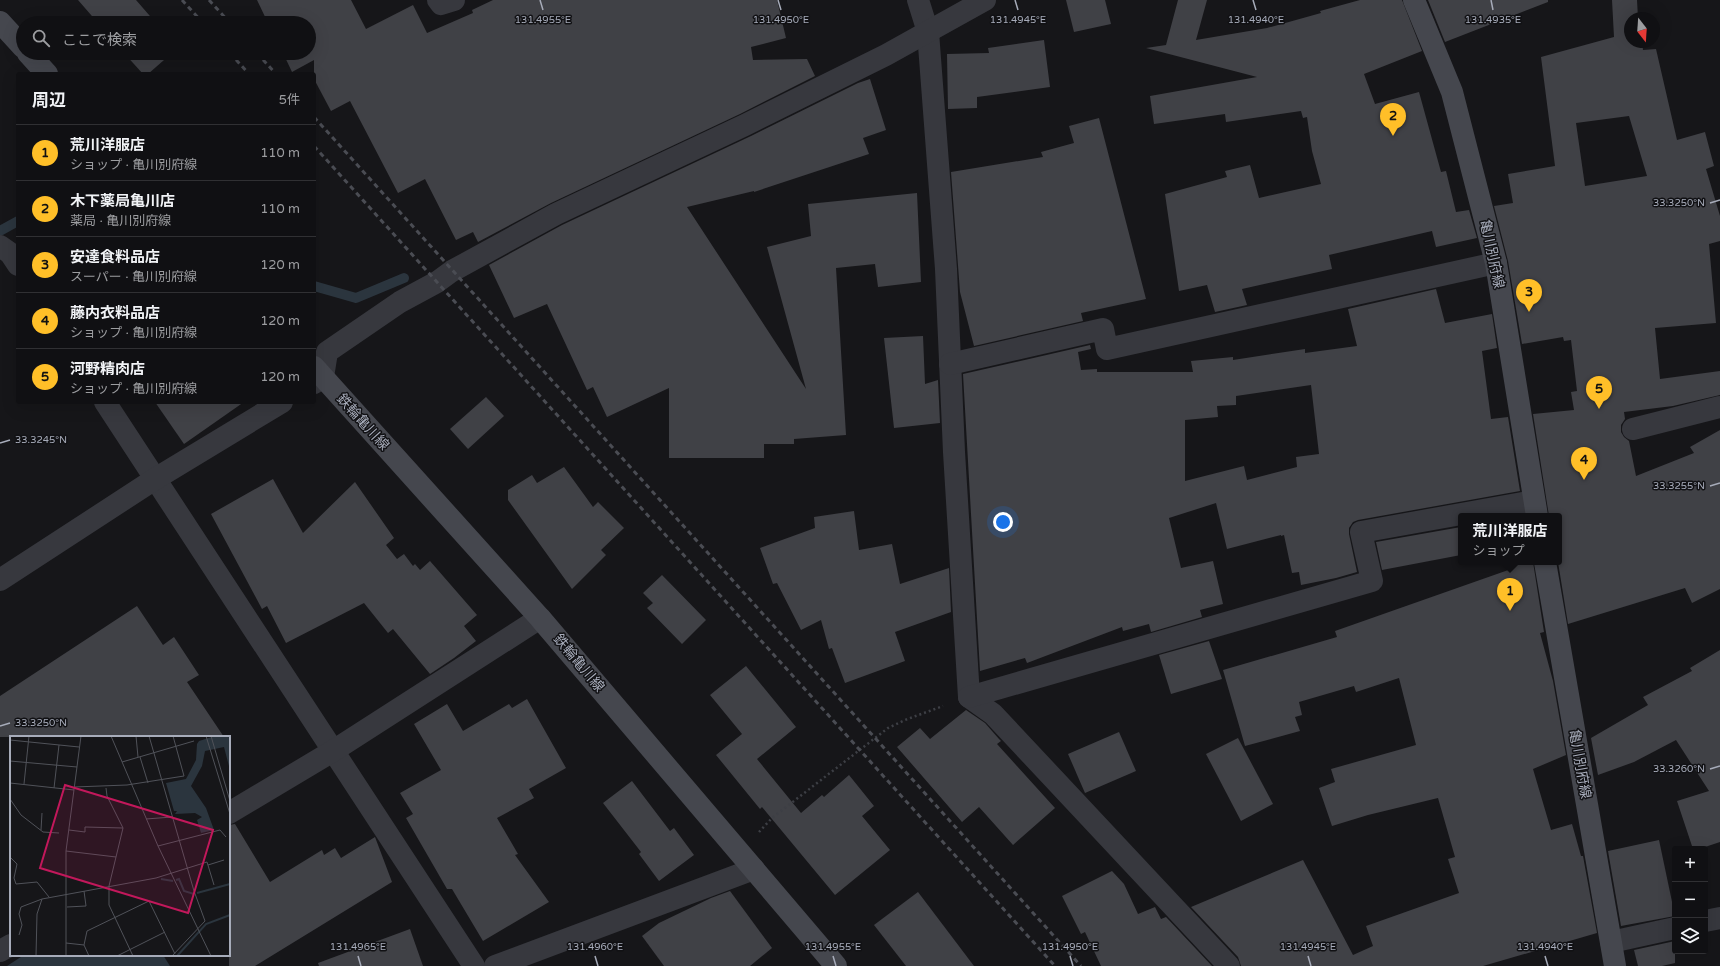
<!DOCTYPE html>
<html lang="ja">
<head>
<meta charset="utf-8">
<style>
  :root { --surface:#101013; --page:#1e1e21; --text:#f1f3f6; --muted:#9c9da0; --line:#303033; --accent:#ffbf28 }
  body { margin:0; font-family:"Varela Round","Noto Sans JP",sans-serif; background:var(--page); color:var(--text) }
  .controls { position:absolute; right:12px; bottom:12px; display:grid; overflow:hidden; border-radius:4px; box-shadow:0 4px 16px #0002 }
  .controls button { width:36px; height:36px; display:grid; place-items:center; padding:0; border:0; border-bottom:1px solid var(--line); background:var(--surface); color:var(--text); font:20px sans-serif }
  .compass { position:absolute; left:1624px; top:12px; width:36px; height:36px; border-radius:50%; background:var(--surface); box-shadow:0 4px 16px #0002; rotate:163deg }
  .you { position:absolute; left:1003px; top:522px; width:14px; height:14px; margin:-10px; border:3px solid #fff; border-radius:50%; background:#1a73e8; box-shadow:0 0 0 6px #1a73e833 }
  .badge { display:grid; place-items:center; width:26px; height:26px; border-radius:50%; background:var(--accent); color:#111; font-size:13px; font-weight:700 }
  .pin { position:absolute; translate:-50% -33px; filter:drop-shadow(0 1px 2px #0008) }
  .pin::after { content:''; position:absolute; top:21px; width:14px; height:12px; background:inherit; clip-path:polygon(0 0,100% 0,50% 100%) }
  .popup { position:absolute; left:1458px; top:513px; width:104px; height:52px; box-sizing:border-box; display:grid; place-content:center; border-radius:4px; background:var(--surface); filter:drop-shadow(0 1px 3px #0005); font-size:13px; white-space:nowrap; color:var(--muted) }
  .popup b { font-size:15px; color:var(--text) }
  .popup::after { content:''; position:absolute; left:50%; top:100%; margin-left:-8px; border:8px solid transparent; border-top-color:var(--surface) }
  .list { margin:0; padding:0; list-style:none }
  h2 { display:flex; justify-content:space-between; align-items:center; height:52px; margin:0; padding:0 16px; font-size:17px }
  h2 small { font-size:13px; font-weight:400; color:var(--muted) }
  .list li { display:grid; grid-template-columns:26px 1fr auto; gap:12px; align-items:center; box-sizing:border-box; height:56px; padding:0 16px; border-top:1px solid var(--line) }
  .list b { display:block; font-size:15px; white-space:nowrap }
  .list p { margin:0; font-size:13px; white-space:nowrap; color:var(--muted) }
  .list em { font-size:13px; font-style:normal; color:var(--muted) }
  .icon { flex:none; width:22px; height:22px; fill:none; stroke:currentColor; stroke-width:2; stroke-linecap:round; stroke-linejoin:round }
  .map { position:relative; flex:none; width:1720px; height:966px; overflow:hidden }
  .search { position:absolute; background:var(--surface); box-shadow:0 4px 16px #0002; left:16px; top:16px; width:300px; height:44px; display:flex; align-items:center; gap:10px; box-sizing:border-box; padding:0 14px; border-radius:22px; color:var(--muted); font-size:15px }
  .panel { position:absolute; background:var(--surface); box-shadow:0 4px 16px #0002; left:16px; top:72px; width:300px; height:332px; border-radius:4px }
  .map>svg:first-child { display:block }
</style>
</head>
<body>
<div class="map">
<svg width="1720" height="966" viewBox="0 0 1720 966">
  <rect width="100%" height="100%" fill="#161619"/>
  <polygon fill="#2b353e" points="24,955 163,955 170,966 7,966"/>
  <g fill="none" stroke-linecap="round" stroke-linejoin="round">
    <g stroke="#2b353e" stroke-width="10">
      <polyline points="0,231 18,221"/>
      <polyline points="314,286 356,298 404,278"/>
    </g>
  </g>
  <g fill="#404146" fill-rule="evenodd">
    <polygon points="78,0 136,0 156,23 157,22 159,23 98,23"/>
    <polygon points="257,0 351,0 366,29 413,5 427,33 473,13 472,10 493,0 777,0 786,38 751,47 753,60 807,59 815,76 740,114 551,203 478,242 473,232 456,240 425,179 398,193 350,101 331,111 314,79 314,60 292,72 283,53 309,53 309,23 268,23"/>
    <polygon points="1066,0 1105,0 1111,24 1074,32"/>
    <polygon points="1178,0 1207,0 1196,40 1267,28 1321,13 1320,11 1360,0 1402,0 1422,51 1364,74 1375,104 1419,92 1441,172 1446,171 1456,212 1469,210 1477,238 1436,247 1432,231 1329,255 1332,269 1242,289 1247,305 1215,312 1207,285 1179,291 1165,194 1227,177 1225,171 1250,165 1259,198 1321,184 1312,151 1307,117 1303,118 1301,111 1226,122 1225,114 1154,124 1150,96 1257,77 1146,48 1166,45"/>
    <polygon points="1428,0 1548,0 1548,2 1445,42"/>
    <path d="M1612 0H1637L1638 18H1630V42H1642L1643 50 1656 49 1677 140 1705 132 1714 166 1706 169 1720 216V241L1709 244 1716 323 1655 328 1660 379 1720 371V395L1673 406 1624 412 1625 419 1621 425V432L1624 437 1629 441 1636 476 1694 453 1690 447 1720 430V589L1692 603 1685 588 1568 624 1558 562H1559V516H1549L1533 414 1574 410 1571 392 1577 391 1571 340 1564 341 1563 337 1522 344 1508 261 1494 206 1513 203 1508 174 1555 166 1541 57 1614 37ZM1629 116 1647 176 1585 186 1576 123Z"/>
    <polygon points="1044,40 1050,87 977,97 977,108 948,109 947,54 989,53 988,48"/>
    <polygon points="124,53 172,53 148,74 143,74"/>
    <polygon points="870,79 886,130 863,138 869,154 754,192 754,191 687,207 806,389 767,247 811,236 808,204 917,193 921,282 878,287 875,264 836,268 846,435 794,439 794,444 764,444 764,458 669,458 669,388 607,417 593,387 587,390 547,304 514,318 489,265 562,225 751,136 858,83"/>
    <polygon points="1099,118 1146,299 1081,313 1083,321 974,346 960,292 951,172 1043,157 1041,152 1074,143 1069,126"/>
    <path d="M1436 289 1445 323 1492 314 1497 348 1482 351 1491 419 1508 417 1520 491 1358 520 1353 522 1349 528V534L1357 572 1336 578 1301 585 1299 572 1292 573 1284 535 1281 536V535L1227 549 1216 503 1169 518 1181 568 1213 561 1223 604 1200 610 1202 617 1151 632 1149 624 1123 631 1122 627 1027 663 1025 658 980 671 963 374 1090 345 1091 349 1078 352 1081 370 1097 369V372H1193L1191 361 1233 357V360L1305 349V353L1357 346 1348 309ZM1311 385 1319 454 1296 457 1297 467 1247 480 1244 466 1185 481V420L1218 417 1217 406 1236 405V396Z"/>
    <polygon points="923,336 925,384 938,380 940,423 894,428 884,338"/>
    <polygon points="486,397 504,416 468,449 450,429"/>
    <polygon points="155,402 244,402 184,444"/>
    <polygon points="564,467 593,507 598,502 624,528 601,550 606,555 572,589 508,500 508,490 532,475 537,483"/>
    <polygon points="273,479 303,533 355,482 394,538 386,545 397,559 404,554 413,566 415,564 420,570 430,561 477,615 464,626 476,641 454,658 430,674 393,629 388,633 364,603 286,643 267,606 262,609 211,514"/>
    <polygon points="854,511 859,550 892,544 900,584 949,568 951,612 895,632 905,661 845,683 832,648 829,649 821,620 801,630 777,583 773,584 760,548 815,528 814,517"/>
    <polygon points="1461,527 1461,555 1382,570 1376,542"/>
    <polygon points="1512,562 1533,562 1544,632 1540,633 1553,681 1566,755 1533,769 1551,830 1572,824 1581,856 1583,856 1597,933 1483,966 1241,966 1238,957 1191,907 1303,860 1353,955 1373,946 1366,926 1459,893 1448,859 1455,857 1438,798 1368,815 1332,826 1319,788 1335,782 1331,769 1416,745 1399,678 1356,692 1354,686 1299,702 1302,715 1295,717 1300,731 1245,746 1223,670 1337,637 1335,631 1514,568"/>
    <polygon points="662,575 706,620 682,644 647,608 653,603 643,593"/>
    <polygon points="137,606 163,645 174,637 199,675 187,682 224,737 0,737 0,696"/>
    <polygon points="1209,641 1222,679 1171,694 1159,655"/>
    <polygon points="1720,650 1720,842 1699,849 1693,849 1677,801 1709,791 1676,740 1634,762 1598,775 1591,738 1648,705 1643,697 1692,671 1690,668"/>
    <polygon points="746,666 796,727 757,759 801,813 822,795 824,797 849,775 874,806 862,816 890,850 835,895 762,807 760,809 716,755 742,734 710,695"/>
    <polygon points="527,699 566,768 529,789 534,798 497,818 518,854 515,855 549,902 483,941 452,889 447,889 406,818 413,814 400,793 441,770 414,724 447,704 463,731 509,704 512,708"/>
    <polygon points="966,710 985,723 999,739 1001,741 997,744 1055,808 1013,845 979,807 962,822 897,747 920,728 930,739"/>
    <polygon points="1119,732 1136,771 1085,793 1068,754"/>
    <polygon points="1238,738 1273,804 1241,821 1206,754"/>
    <polygon points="632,781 670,831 674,828 694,855 659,881 639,854 641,852 603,803"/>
    <polygon points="235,824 270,882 322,850 324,855 335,848 341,858 375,837 392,882 255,966 229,966 229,825"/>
    <polygon points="1659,840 1675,916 1621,926 1608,851"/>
    <polygon points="1112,871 1124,884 1138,914 1155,907 1161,919 1166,917 1212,966 1101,966 1085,932 1081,934 1062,896"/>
    <polygon points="730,891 772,948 750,966 664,966 642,936 659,923 711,898"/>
    <polygon points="918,892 974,966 906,966 874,925"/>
    <polygon points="410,929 423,966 319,966 318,963"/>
    <polygon points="1675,941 1675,963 1662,966 1638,966 1634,950"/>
  </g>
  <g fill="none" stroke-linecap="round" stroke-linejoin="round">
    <polyline stroke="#3d3f45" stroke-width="2.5" stroke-dasharray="2 3" stroke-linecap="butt" points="759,832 772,818 888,728 905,720 943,706"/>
    <g stroke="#37383e" stroke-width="22">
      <polyline points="438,0 441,4 454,0"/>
      <polyline points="918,0 928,32 946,269 954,452 969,697 993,714 1229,966"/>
      <polyline points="0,246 10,253 18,265"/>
      <polyline points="950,364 1103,329 1107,349 1496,263"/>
      <polyline points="314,383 323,377 327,352 400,302 437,282 452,271 556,214 745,125 886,55 985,0"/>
      <polyline points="105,402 474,966"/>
      <polyline points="1633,429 1720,407"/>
      <polyline points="0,580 155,479 282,402"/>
      <polyline points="969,697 1372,581 1361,532 1534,501"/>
      <polyline points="229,813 333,751 540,618"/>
      <polyline points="1705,921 1720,918"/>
      <polyline points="1611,942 1675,928"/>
      <polyline points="0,951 11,945"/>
      <polyline points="495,966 754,869"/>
    </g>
    <g stroke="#45474e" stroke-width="22">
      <polyline points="1414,0 1452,92 1496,263 1537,516"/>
      <polyline points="0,22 23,47"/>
      <polyline points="28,53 47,74"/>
      <polyline points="314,367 540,618 836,966"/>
      <polyline points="1545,562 1615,966"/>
    </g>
    <g stroke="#4a4c53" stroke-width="3" stroke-dasharray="5 4" stroke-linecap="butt">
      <polyline points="182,0 203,23"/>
      <polyline points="209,0 230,23"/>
      <polyline points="230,53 249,74"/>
      <polyline points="257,53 276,74"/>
      <polyline points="314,117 1081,966"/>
      <polyline points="314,146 1055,966"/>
    </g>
  </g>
  <path fill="none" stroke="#a7acba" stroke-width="1.5" d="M540 0 543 10M778 0 781 10M1015 0 1018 10M1253 0 1256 10M1491 0 1493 10M1710 203 1720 200M0 443 10 440M1710 486 1720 483M0 726 10 723M1710 769 1720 766M358 956 361 966M595 956 598 966M833 956 836 966M1070 956 1073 966M1308 956 1311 966M1545 956 1548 966"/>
  <g text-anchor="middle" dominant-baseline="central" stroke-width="3" stroke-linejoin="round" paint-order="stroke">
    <g font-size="14" fill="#a7acba" stroke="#111114">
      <text transform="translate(1492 254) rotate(78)">亀川別府線</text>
      <text transform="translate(363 422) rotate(48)">鉄輪亀川線</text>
      <text transform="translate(579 663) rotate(50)">鉄輪亀川線</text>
      <text transform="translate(1580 764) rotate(80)">亀川別府線</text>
    </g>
  </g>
  <g transform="translate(10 736)">
    <rect width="220" height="220" fill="#161619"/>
    <path d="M205 0H220V34L214 11 195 15 192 30 181 50 196 72 204 94 191 97 187 84 192 81 185 77 165 78 167 75H164L156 47 176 43 186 24 187 8 189 5Z" fill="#2b353e"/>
    <path fill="none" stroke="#2b353e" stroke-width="2" d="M151 143 163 145M166 144 169 143 174 155 184 158M187 157 220 148M167 220 196 188 220 179"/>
    <path fill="none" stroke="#505259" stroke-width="1" d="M101 0 148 110 201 220M126 0 128 21M139 0 184 155 195 185 162 220M196 0 220 78M201 0 220 65M0 4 69 11M130 21 138 47M0 25 67 31M112 26 184 5M0 47 64 54M14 48 19 0M64 51 117 49 174 40 163 0M44 52 49 9M96 52 97 60 113 92 99 150V169L123 220M0 63 11 79 33 96 49 97M136 83 162 81M31 94 32 77M59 94 75 96V91L113 92M148 110 210 94 216 101M56 115 106 121M0 121 7 128 4 142 6 148 27 146 39 161M198 129 214 124M57 171 76 170 74 155M9 199 12 189 9 178 11 171 32 163M56 207 74 209M26 220 27 178 32 163 146 142 197 126 204 149M56 220V115L71 0M79 220 74 209 77 195 139 165 165 218M107 220 155 196"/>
    <path fill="#c2185b" fill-opacity="0.15" stroke="#c2185b" stroke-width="2" d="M55 49 203 94 178 177 30 132Z"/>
    <rect width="220" height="220" fill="none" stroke="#a7acba" stroke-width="2"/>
  </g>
  <g font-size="10" text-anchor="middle" fill="#a7acba" stroke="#111114" stroke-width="3" stroke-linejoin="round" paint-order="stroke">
    <text x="543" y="23">131.4955°E</text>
    <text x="781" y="23">131.4950°E</text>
    <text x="1018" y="23">131.4945°E</text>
    <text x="1256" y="23">131.4940°E</text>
    <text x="1493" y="23">131.4935°E</text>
    <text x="1679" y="206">33.3250°N</text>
    <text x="41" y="443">33.3245°N</text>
    <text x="1679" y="489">33.3255°N</text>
    <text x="41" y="726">33.3250°N</text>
    <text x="1679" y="772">33.3260°N</text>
    <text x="358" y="950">131.4965°E</text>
    <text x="595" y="950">131.4960°E</text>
    <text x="833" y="950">131.4955°E</text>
    <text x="1070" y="950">131.4950°E</text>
    <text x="1308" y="950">131.4945°E</text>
    <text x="1545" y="950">131.4940°E</text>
  </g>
</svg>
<div class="controls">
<button>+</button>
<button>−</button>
<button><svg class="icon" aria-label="layers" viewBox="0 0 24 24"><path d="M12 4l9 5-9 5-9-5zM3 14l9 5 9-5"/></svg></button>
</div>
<svg class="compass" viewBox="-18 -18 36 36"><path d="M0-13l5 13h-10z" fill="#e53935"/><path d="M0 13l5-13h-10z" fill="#9c9da0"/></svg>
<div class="you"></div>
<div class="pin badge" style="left:1510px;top:611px">1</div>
<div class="popup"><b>荒川洋服店</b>ショップ</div>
<div class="pin badge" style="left:1393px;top:136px">2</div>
<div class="pin badge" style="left:1529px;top:312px">3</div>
<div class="pin badge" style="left:1584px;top:480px">4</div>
<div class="pin badge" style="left:1599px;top:409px">5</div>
<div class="search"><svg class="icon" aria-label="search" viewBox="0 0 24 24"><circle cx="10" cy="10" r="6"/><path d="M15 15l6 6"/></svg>ここで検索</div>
<section class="panel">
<h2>周辺<small>5件</small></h2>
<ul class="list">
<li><span class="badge">1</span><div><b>荒川洋服店</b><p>ショップ · 亀川別府線</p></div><em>110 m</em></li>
<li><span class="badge">2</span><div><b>木下薬局亀川店</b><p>薬局 · 亀川別府線</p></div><em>110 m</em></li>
<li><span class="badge">3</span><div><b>安達食料品店</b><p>スーパー · 亀川別府線</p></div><em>120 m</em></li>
<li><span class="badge">4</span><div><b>藤内衣料品店</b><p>ショップ · 亀川別府線</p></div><em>120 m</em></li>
<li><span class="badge">5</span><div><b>河野精肉店</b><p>ショップ · 亀川別府線</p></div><em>120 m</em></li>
</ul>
</section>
</div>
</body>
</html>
